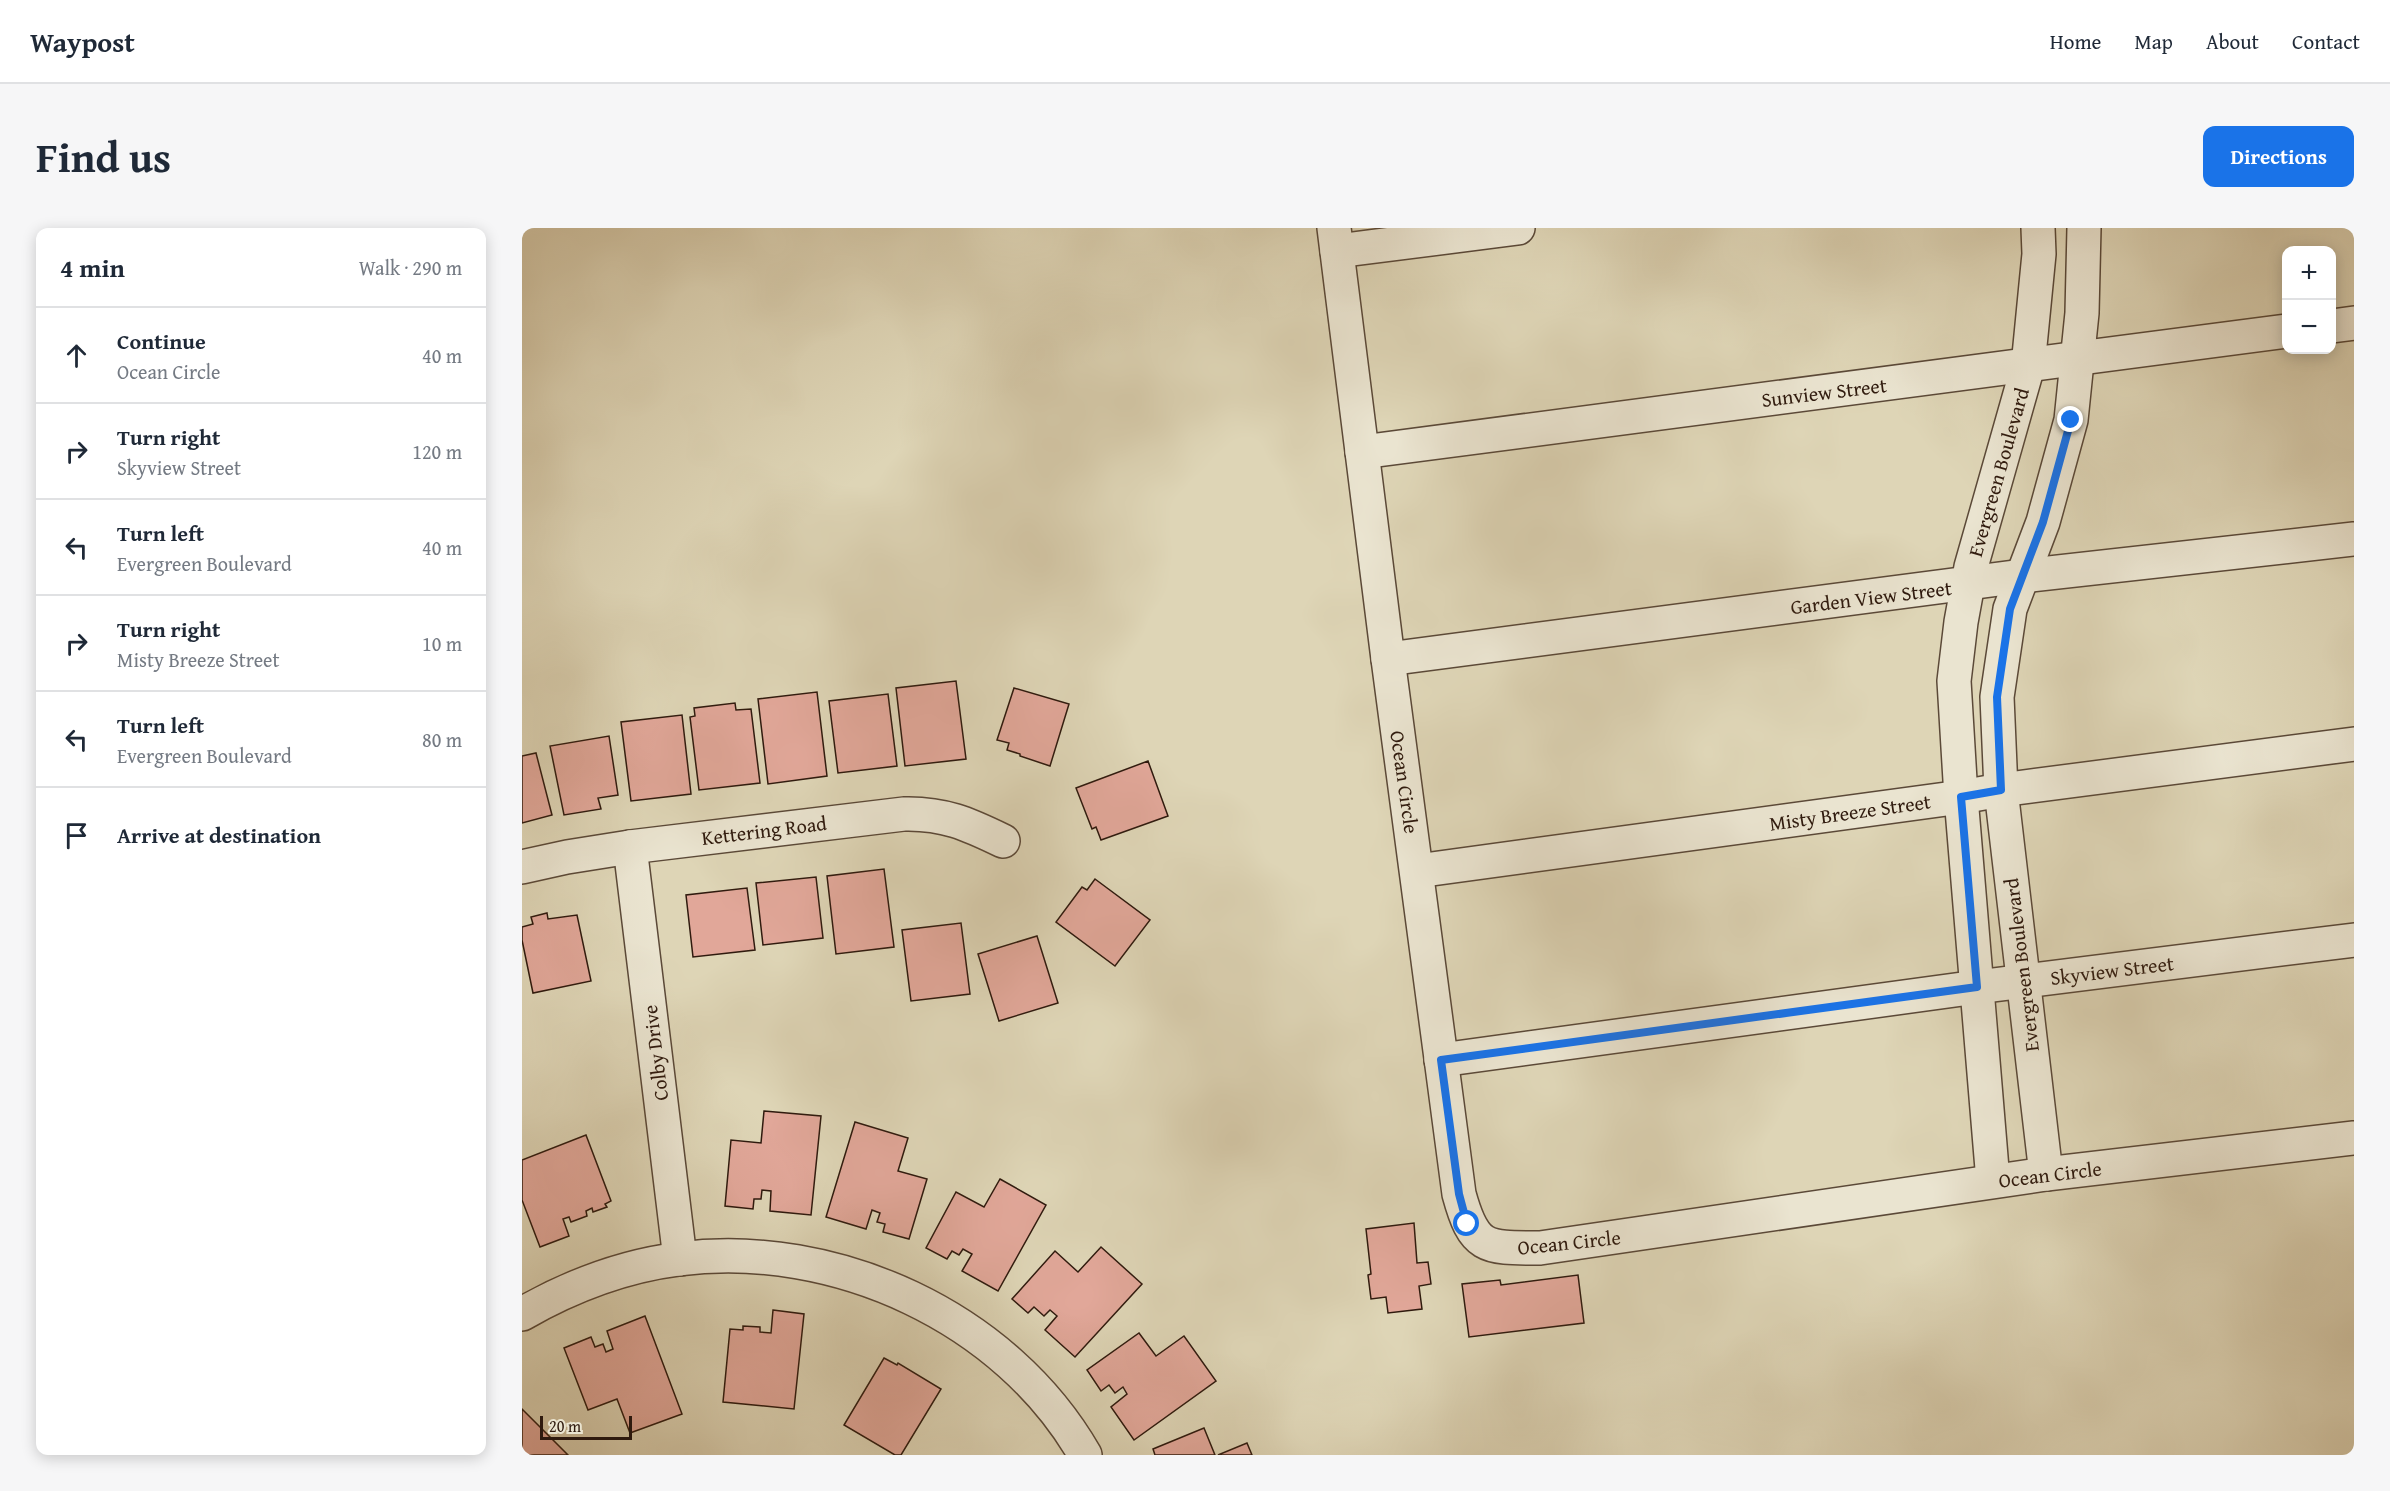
<!DOCTYPE html>
<html lang="en">
<head>
<meta charset="utf-8">
<style>
  :root { --surface:#fff; --page:#f6f6f7; --text:#1f2937; --muted:#747a83; --line:#e0e1e3; --accent:#1a73e8 }
  body { margin:0; font-family:"Gentium Book Plus",serif; background:var(--page); color:var(--text) }
  .controls { position:absolute; right:18px; top:18px; display:grid; overflow:hidden; border-radius:12px; box-shadow:0 3px 15px #0003 }
  .controls button { width:54px; height:54px; display:grid; place-items:center; padding:0; border:0; border-bottom:2px solid var(--line); background:var(--surface); color:var(--text); font:30px sans-serif }
  .scale { position:absolute; left:18px; bottom:15px; width:92px; box-sizing:border-box; padding-left:6px; border:3px solid #2f1a0e; border-top:0; font-size:16px; line-height:21px; white-space:nowrap; color:#2f1a0e; -webkit-text-stroke:4px #eae4d0; paint-order:stroke }
  .stop { position:absolute; width:18px; height:18px; margin:-14px; border:4px solid #1a73e8; border-radius:50%; background:#fff }
  .stop.end { background:#1a73e8; border-color:#fff; box-shadow:0 2px 6px #0008 }
  .list { margin:0; padding:0; list-style:none }
  h2 { display:flex; justify-content:space-between; align-items:center; height:78px; margin:0; padding:0 24px; font-size:26px }
  h2 small { font-size:20px; font-weight:400; color:var(--muted) }
  .list li { display:grid; grid-template-columns:39px 1fr auto; gap:18px; align-items:center; box-sizing:border-box; height:96px; padding:0 24px; border-top:2px solid var(--line) }
  .list b { display:block; font-size:22px; white-space:nowrap }
  .list p { margin:0; font-size:20px; white-space:nowrap; color:var(--muted) }
  .list em { font-size:20px; font-style:normal; color:var(--muted) }
  .icon { flex:none; width:33px; height:33px; fill:none; stroke:currentColor; stroke-width:2; stroke-linecap:round; stroke-linejoin:round }
  .map { position:relative; flex:none; width:1832px; height:1227px; overflow:hidden; border-radius:12px }
  header { display:flex; align-items:center; gap:36px; box-sizing:border-box; height:84px; padding:0 30px; background:var(--surface); border-bottom:2px solid var(--line) }
  header strong { font-size:28px }
  nav { display:flex; gap:33px; margin-inline-start:auto; font-size:21px }
  .intro { display:flex; align-items:center; justify-content:space-between; box-sizing:border-box; height:144px; padding:0 36px }
  h1 { margin:0; font-size:42px }
  .button { padding:15px 27px; border-radius:12px; background:var(--accent); color:#fff; font-size:21px; font-weight:700 }
  main { display:flex; gap:36px; padding:0 36px }
  aside { flex:1; background:var(--surface); border-radius:12px; box-shadow:0 3px 15px #0003 }
  .map>svg:first-child { display:block }
</style>
</head>
<body>
<header>
<strong>Waypost</strong>
<nav><a>Home</a><a>Map</a><a>About</a><a>Contact</a></nav>
</header>
<div class="intro"><h1>Find us</h1><a class="button">Directions</a></div>
<main>
<aside>
<h2>4 min<small>Walk · 290 m</small></h2>
<ul class="list">
<li><svg class="icon" aria-label="ahead" viewBox="0 0 24 24"><path d="M12 20V5M6 11l6-6 6 6"/></svg><div><b>Continue</b><p>Ocean Circle</p></div><em>40 m</em></li>
<li><svg class="icon" aria-label="right" viewBox="0 0 24 24"><path d="M7 20v-9h11M14 6l5 5-5 5"/></svg><div><b>Turn right</b><p>Skyview Street</p></div><em>120 m</em></li>
<li><svg class="icon" aria-label="left" viewBox="0 0 24 24"><path d="M17 20v-9H6M10 6l-5 5 5 5"/></svg><div><b>Turn left</b><p>Evergreen Boulevard</p></div><em>40 m</em></li>
<li><svg class="icon" aria-label="right" viewBox="0 0 24 24"><path d="M7 20v-9h11M14 6l5 5-5 5"/></svg><div><b>Turn right</b><p>Misty Breeze Street</p></div><em>10 m</em></li>
<li><svg class="icon" aria-label="left" viewBox="0 0 24 24"><path d="M17 20v-9H6M10 6l-5 5 5 5"/></svg><div><b>Turn left</b><p>Evergreen Boulevard</p></div><em>80 m</em></li>
<li><svg class="icon" aria-label="arrive" viewBox="0 0 24 24"><path d="M6 21V4h12l-3 4 3 4H6"/></svg><div><b>Arrive at destination</b></div></li>
</ul>
</aside>
<div class="map">
<svg width="1832" height="1227" viewBox="0 0 1832 1227">
  <rect width="100%" height="100%" fill="#ded5b6"/>
  <filter id="stains"><feTurbulence type="fractalNoise" baseFrequency=".00333" numOctaves="4"/><feColorMatrix values="0 0 0 0 .2 0 0 0 0 .09 0 0 0 0 .02 0 0 0 .5 -.17"/></filter>
  <radialGradient id="worn" r=".72"><stop offset=".6" stop-color="#630" stop-opacity="0"/><stop offset="1" stop-color="#630" stop-opacity=".3"/></radialGradient>
  <g fill="#e1a799" stroke="#2f1a0e" stroke-width="1.5">
    <polygon points="434,453 444,531 383,538 374,460"/>
    <polygon points="492,460 547,476 528,538 498,528 498,526 485,522 487,515 475,512"/>
    <polygon points="295,464 305,548 246,556 236,471"/>
    <polygon points="366,466 375,538 316,545 307,473"/>
    <polygon points="213,475 214,482 229,481 238,555 177,562 168,489 173,488 172,480"/>
    <polygon points="160,487 169,566 109,573 99,494"/>
    <polygon points="87,508 96,567 76,570 79,581 42,587 28,518"/>
    <polygon points="14,525 30,587 0,595 0,528"/>
    <polygon points="626,533 646,588 579,612 574,599 570,601 554,560"/>
    <polygon points="362,641 372,719 314,726 305,648"/>
    <polygon points="294,649 301,710 241,717 234,655"/>
    <polygon points="573,651 628,692 593,738 534,694 560,659 565,662"/>
    <polygon points="225,660 233,722 171,729 164,667"/>
    <polygon points="25,685 26,691 55,687 69,753 11,765 0,712 0,699 11,696 9,689"/>
    <polygon points="439,695 448,766 389,773 380,702"/>
    <polygon points="515,708 536,775 477,793 456,726"/>
    <polygon points="242,883 299,888 289,987 248,983 249,963 240,962 239,971 232,971 231,981 203,978 209,912 239,915"/>
    <polygon points="333,894 386,910 376,943 405,951 387,1011 361,1004 363,996 355,994 358,985 350,982 344,1001 304,989"/>
    <polygon points="64,907 89,973 83,976 85,979 71,984 70,980 64,983 65,988 49,994 47,989 41,991 47,1008 18,1019 0,972 0,932"/>
    <polygon points="478,951 524,977 476,1063 440,1043 450,1026 441,1021 437,1027 430,1023 425,1031 404,1020 434,964 462,979"/>
    <polygon points="892,995 895,1035 906,1034 909,1056 897,1058 900,1081 866,1085 864,1069 849,1071 846,1047 849,1046 844,1001"/>
    <polygon points="579,1019 620,1056 553,1129 523,1102 535,1088 528,1082 522,1088 512,1079 506,1085 490,1071 533,1023 556,1044"/>
    <polygon points="1056,1047 1062,1095 947,1109 940,1056 978,1052 979,1057"/>
    <polygon points="251,1082 282,1086 272,1181 201,1174 208,1101 221,1102 221,1098 238,1099 238,1104 249,1105"/>
    <polygon points="123,1088 160,1186 108,1205 95,1171 66,1182 42,1120 69,1109 73,1119 81,1116 84,1124 91,1121 85,1103"/>
    <polygon points="617,1105 634,1128 662,1108 694,1153 612,1212 589,1179 605,1166 601,1159 593,1165 587,1157 579,1163 565,1142"/>
    <polygon points="362,1130 375,1137 376,1135 419,1161 379,1227 373,1227 322,1197"/>
    <polygon points="0,1181 46,1227 0,1227"/>
    <polygon points="682,1200 693,1227 633,1227 631,1221"/>
    <polygon points="725,1215 730,1227 696,1227"/>
  </g>
  <g fill="none" stroke-linecap="round" stroke-linejoin="round">
    <defs>
      <g id="minor">
        <path d="M812 0 866 431 937 966C952 1021 963 1020 1018 1020L1524 946 1832 910"/>
        <polyline points="815,23 996,0"/>
        <polyline points="1810,98 1832,95"/>
        <polyline points="840,224 1764,103"/>
        <polyline points="866,431 1500,348 1832,311"/>
        <polyline points="108,619 158,1031"/>
        <path d="M0 639 45 629 108 619 382 586C422 585 446 596 481 613"/>
        <polyline points="895,643 1439,569 1479,562 1832,516"/>
        <polyline points="919,832 1455,759 1832,712"/>
        <polyline points="1524,946 1479,562 1475,469 1488,381 1521,294 1549,192 1560,85 1562,0"/>
        <polyline points="1471,953 1439,569 1432,453 1439,394 1449,339 1506,138 1517,26 1516,0"/>
        <path d="M0 1086C49 1058 101 1038 157 1031 313 1011 484 1089 563 1227"/>
      </g>
    </defs>
    <use href="#minor" stroke="#5b4938" stroke-width="36"/>
    <use href="#minor" stroke="#eae4d0" stroke-width="33"/>
  </g>
  <g fill="none" stroke-linecap="round" stroke-linejoin="round">
    <polyline stroke="#1a73e8" stroke-width="8" points="945,996 937,966 919,832 1455,759 1439,569 1479,562 1475,469 1488,381 1521,294 1549,192"/>
  </g>
  <g text-anchor="middle" dominant-baseline="central" stroke-width="6" stroke-linejoin="round" paint-order="stroke">
    <g font-size="20" fill="#2f1a0e" stroke="#eae4d0">
      <text transform="translate(1302 164) rotate(-7)">Sunview Street</text>
      <text transform="translate(1476 244) rotate(-74)">Evergreen Boulevard</text>
      <text transform="translate(1349 369) rotate(-7)">Garden View Street</text>
      <text transform="translate(883 554) rotate(82)">Ocean Circle</text>
      <text transform="translate(1328 584) rotate(-8)">Misty Breeze Street</text>
      <text transform="translate(242 602) rotate(-7)">Kettering Road</text>
      <text transform="translate(1499 737) rotate(-97)">Evergreen Boulevard</text>
      <text transform="translate(1590 742) rotate(-7)">Skyview Street</text>
      <text transform="translate(133 825) rotate(-97)">Colby Drive</text>
      <text transform="translate(1528 946) rotate(-7)">Ocean Circle</text>
      <text transform="translate(1047 1014) rotate(-6)">Ocean Circle</text>
    </g>
  </g>
  <rect width="100%" height="100%" filter="url(#stains)"/>
  <rect width="100%" height="100%" fill="url(#worn)"/>
</svg>
<div class="controls">
<button>+</button>
<button>−</button>
</div>
<div class="scale">20 m</div>
<div class="stop" style="left:945px;top:996px"></div>
<div class="stop end" style="left:1549px;top:192px"></div>
</div>
</main>
</body>
</html>
